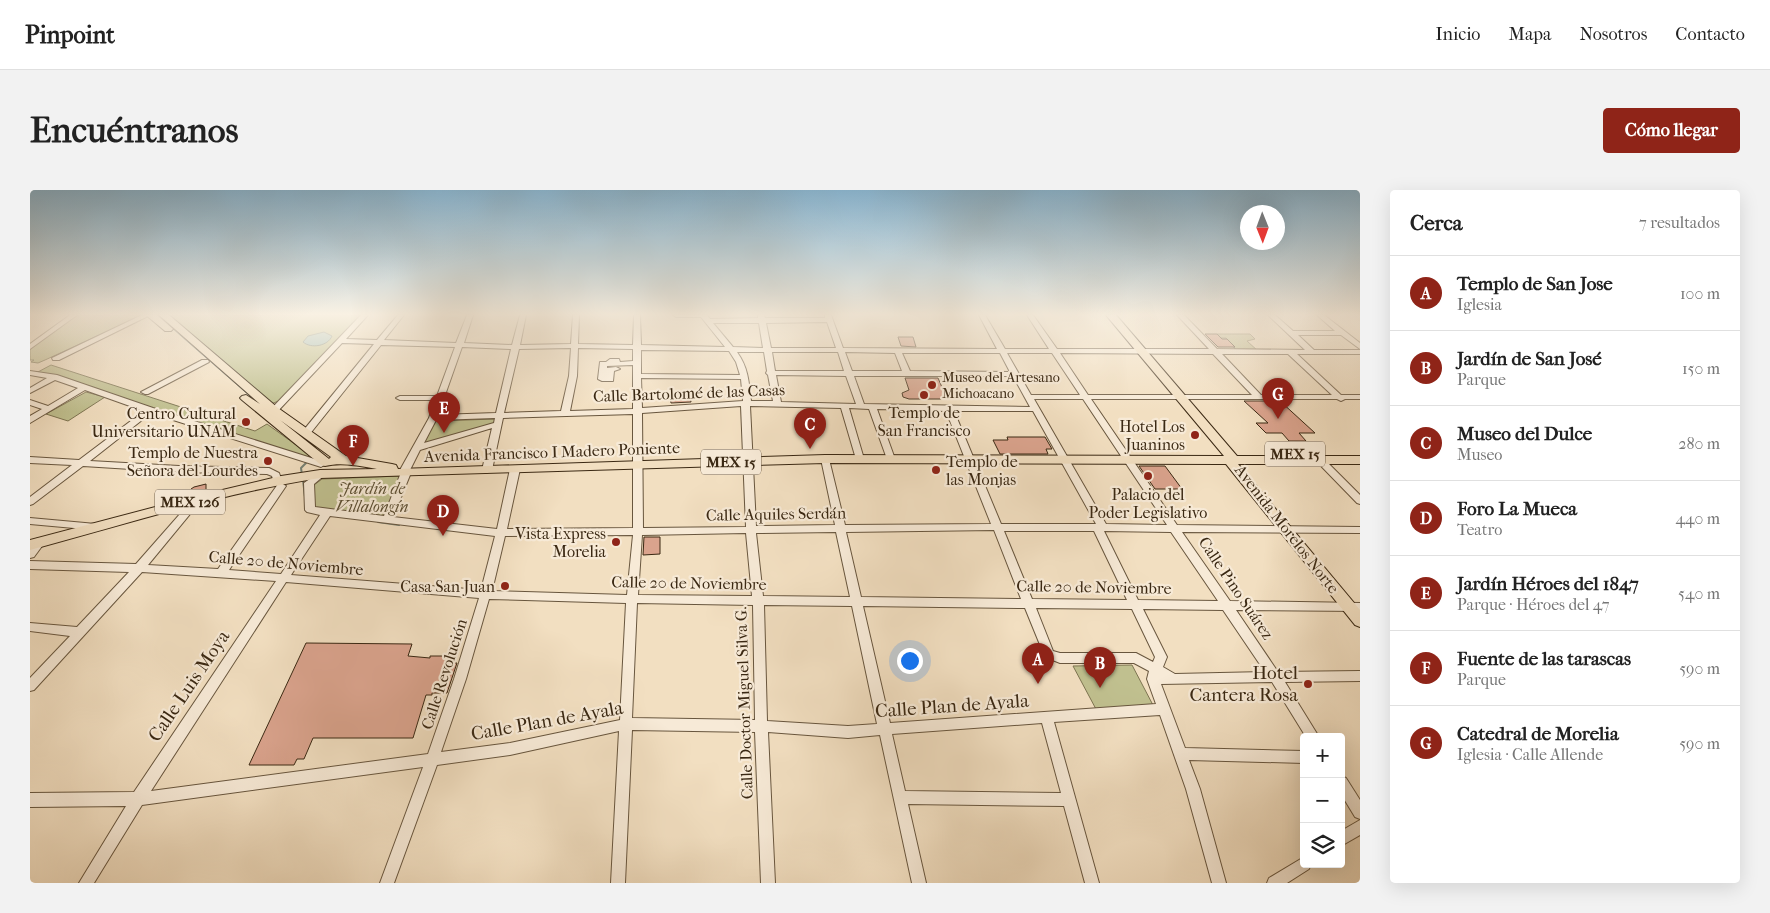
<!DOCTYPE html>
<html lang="es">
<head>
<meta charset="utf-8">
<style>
  :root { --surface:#fff; --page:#f2f2f2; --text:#222; --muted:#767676; --line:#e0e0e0; --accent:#8f2418 }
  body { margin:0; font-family:"IM FELL French Canon",serif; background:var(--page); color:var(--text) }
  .controls { position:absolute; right:15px; bottom:15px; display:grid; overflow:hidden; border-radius:5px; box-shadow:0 5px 20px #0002 }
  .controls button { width:45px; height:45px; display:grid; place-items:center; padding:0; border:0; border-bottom:1px solid var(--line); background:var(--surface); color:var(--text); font:25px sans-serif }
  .compass { position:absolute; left:1210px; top:15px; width:45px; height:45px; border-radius:50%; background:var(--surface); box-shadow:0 5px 20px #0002; rotate:179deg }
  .you { position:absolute; left:879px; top:470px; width:18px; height:18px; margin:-12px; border:4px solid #fff; border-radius:50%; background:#1a73e8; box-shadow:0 0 0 8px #1a73e833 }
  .badge { display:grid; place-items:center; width:32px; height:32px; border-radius:50%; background:var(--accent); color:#fff; font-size:16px; font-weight:700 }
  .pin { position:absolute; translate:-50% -41px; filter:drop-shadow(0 1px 2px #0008) }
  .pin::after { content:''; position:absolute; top:26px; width:18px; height:15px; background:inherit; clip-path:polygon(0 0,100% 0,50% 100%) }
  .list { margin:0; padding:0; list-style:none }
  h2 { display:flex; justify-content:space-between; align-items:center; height:65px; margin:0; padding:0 20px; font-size:21px }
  h2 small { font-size:16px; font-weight:400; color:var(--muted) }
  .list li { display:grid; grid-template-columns:32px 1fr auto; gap:15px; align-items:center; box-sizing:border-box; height:75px; padding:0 20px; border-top:1px solid var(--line) }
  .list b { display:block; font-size:19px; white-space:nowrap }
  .list p { margin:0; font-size:16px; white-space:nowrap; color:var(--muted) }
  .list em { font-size:16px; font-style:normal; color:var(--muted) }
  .icon { flex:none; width:28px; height:28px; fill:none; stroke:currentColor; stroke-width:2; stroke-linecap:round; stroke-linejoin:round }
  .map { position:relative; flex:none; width:1330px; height:693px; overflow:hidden; border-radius:5px }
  header { display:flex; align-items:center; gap:30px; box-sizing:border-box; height:70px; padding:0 25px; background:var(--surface); border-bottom:1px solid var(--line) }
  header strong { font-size:24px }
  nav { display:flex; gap:28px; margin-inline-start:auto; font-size:18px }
  .intro { display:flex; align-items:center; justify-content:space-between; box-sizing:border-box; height:120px; padding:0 30px }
  h1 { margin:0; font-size:35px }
  .button { padding:12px 22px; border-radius:5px; background:var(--accent); color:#fff; font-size:18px; font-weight:700 }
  main { display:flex; gap:30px; padding:0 30px }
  aside { flex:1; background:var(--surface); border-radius:5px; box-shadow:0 5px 20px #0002 }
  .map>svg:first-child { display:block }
</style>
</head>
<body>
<header>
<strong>Pinpoint</strong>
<nav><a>Inicio</a><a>Mapa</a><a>Nosotros</a><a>Contacto</a></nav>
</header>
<div class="intro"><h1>Encuéntranos</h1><a class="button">Cómo llegar</a></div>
<main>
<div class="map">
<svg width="1330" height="693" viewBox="0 0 1330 693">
  <rect width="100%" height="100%" fill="#f2dfc1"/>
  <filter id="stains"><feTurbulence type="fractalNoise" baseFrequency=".004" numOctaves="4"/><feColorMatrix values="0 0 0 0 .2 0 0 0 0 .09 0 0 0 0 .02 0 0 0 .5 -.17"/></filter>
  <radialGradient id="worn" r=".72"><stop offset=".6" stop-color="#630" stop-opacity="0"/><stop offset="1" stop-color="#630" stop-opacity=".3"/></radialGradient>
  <g fill="#c0c08f" stroke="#7d7451">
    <polygon points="46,125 113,125 15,170 8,173 1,172 4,170 0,170 0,159"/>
    <polygon points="139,125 332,125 251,210 241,214"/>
    <polygon points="1187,144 1220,144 1225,149 1217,151 1228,161 1207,161 1196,148 1190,148"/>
    <polygon points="21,175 225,241 237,234 280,265 277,267 6,183"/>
    <polygon points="56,202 75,207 38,231 16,224"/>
    <polygon points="465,229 464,233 393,254 406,231"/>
    <polygon points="371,286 356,323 349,327 283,319 284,295 292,289"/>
    <polygon points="1102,475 1124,517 1067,521 1043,476"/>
  </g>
  <path fill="#9cbcb7" stroke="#758175" d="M294 142 302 146C298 156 281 159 273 152L278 146Z"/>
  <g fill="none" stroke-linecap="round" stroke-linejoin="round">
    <polyline stroke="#758175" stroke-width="1" points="127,125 229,214"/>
    <g stroke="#758175" stroke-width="2">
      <polyline points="272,285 271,278 277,272"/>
      <polyline points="273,290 275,307"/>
      <polyline points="348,332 369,335"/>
    </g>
  </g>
  <g fill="#daa38d" stroke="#3a2813">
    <polygon points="1175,144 1187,144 1192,149 1197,149 1205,157 1188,157"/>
    <polygon points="868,147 883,147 886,157 871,156"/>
    <polygon points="875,188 908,188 917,209 879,209 873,207 872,203 879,200"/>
    <polygon points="660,205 661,212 641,213 640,207"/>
    <polygon points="1214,211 1250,211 1285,243 1269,243 1276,251 1259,251 1252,243 1236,243 1226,233 1238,233"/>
    <polygon points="977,247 1015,247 1022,259 1016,259 1018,264 970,264 963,250 978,250"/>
    <polygon points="1109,276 1135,276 1152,299 1125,299"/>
    <polygon points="176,294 176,302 161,306 161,299 164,297"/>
    <polygon points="614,347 630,347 630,364 613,365"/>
    <polygon points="276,453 382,454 378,466 400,468 400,466 420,466 418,473 427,473 417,503 402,503 402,505 396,505 383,548 283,548 274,569 267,569 264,575 219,575"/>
  </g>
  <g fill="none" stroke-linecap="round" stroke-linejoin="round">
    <defs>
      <g id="minor">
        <polygon points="40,125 47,125 0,159 0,154"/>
        <polygon points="112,125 120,125 29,170 23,170 22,168"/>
        <path d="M331 125H338L316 149 347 150 368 125H374L354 150 426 153 437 125H443L434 153 482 155 490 125H496L490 155 541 154 543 125H549L548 154 603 155 604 125H610L611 155 695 157 671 127H646L643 125H677L680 129 728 128V125H734L735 128H795V125H801L813 158 967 159 949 125H955L975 159H1019L997 125H1003L1027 159H1179L1147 125H1154L1187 159 1275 160 1238 125H1245L1263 141H1305L1287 125H1294L1330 153V159L1311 145H1268L1284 160H1330V164H1267L1311 205H1330V209H1315L1311 211 1307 209H1061L1147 335 1330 337V343L1152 342 1200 411 1330 413V421L1206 420 1248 482 1330 481V491L1255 492 1289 547H1276L1242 492 1131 494 1155 558 1274 561V573L1159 570 1170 599 1196 693H1182L1156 599 1130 525 1024 532 1069 693H1055L1034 616 878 614 896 693H882L850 545 818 548 738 542 745 693H731L725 542 602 540 595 693H581L589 541 480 565 407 575 364 693H350L393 577 112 615 64 693H49L96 616 0 617V603L104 602 246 391 112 382 4 500 0 501V488L40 446 0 441V433L47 437 99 382 0 379V371L106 374 164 308 167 307 172 310 170 312 118 375 188 379 248 294 251 293 256 296 199 380 251 384 290 325 277 322 275 320 274 293 291 281 296 284 284 294 285 317 354 326 370 285V280L399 228 405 210H370L366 208 370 206H407L425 157 351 155 279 245H273L272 243 273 241 344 154 312 153 247 222H244L240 220ZM797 132 806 158H741L736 133ZM683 133H729L733 158 703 157ZM432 157 481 159 466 223 408 225ZM541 158 539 186 531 221 474 223 489 159ZM548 158 603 159V171L590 172 589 169H580L576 172H570L568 189 572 191H583L584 181 590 179 586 177 577 178V176L603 175V219L540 221 547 186ZM611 160 699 161 706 172 710 185 611 184ZM707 162H734L737 181 736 183 738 185 743 211H721C719 192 718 177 707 162ZM742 162H808L814 181H745ZM815 162 865 163 872 181H822ZM872 163H970L980 182 880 181ZM977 163H1022L1050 205H1001ZM1030 163 1183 164 1222 205H1058ZM1192 164H1258L1302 205H1231ZM746 185 816 186 826 214 751 212ZM824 186H983L1000 217 834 214ZM611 188 711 189 713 211 612 218ZM1004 209H1053L1137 335 1076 334ZM711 216 716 337 613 338 612 223ZM720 216 811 218 826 269 830 272 834 269 819 218 839 219 857 269 861 272 865 269 847 219 916 221 961 334 815 335 799 269 795 266 791 269 805 335 726 336ZM924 221H1003L1066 334H971ZM603 224V338L477 339 490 279 485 276 480 279 467 339 363 327 380 285V280L390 260 462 238 452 280 457 283 462 280 473 228ZM465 228 464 233 394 253 406 230ZM300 326 465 346 451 400 261 385ZM964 340 991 409 831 407 816 342ZM974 341H1064L1097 410 1002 409ZM1074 341 1141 342 1188 411 1108 410ZM806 342 820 407 733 406 726 343ZM716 343 722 406 608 405 612 345ZM603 345 597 405 462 401 475 346ZM256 392 449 408 424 489 398 564 121 601ZM459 409 596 413 590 530 480 553 411 562 436 489ZM607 413 723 415 725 530 602 528ZM734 415 822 416 847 534 818 536 737 531ZM833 416 995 418 1015 467 1030 473H1104L1119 481 1117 489 1126 514 860 533ZM1006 418 1102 419 1125 467 1123 472 1106 463H1030L1023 461ZM1113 419 1193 420 1235 482 1145 484 1133 477 1137 467ZM1012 533 1031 603 875 601 862 544Z"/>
        <polygon points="172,170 178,170 179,172 118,204 115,204 111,202"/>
        <polygon points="0,181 27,185 123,218 294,272 296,274 291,277 288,276 121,223 60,271 149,276 239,278 249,283 252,291 247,294 244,293 242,286 237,284 149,282 53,276 3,314 0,315 0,307 42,275 0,273 0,267 49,270 114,221 55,200 0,233 0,226 12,219 0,215 0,210 18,216 48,198 25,190 0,203 0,198 17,188 0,185"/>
        <polygon points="1295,272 1298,273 1330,305 1330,314 1327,313 1292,277 1290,275 1292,273"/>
        <polygon points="0,328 66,334 71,337 66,340 0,334"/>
        <polygon points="10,348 15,352 4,367 0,368 0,357 6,349"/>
        <polygon points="1311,586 1316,588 1330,610 1330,629 1325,627 1311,604"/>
        <polygon points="1330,630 1330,645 1311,656 1311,641"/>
        <polygon points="1274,667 1274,674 1281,674 1279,679 1257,693 1237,693 1239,688"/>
      </g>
      <g id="major">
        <polygon points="116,125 127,125 143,139 141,141 135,141"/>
        <path d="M129 125H139L248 218 316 266 362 274 366 275 368 279 795 265 1194 266 1076 125H1086L1207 266H1330V274H1208L1330 420V437L1325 435 1196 274 795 273 290 288C192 303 96 334 0 360V350L167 306 251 286 290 280 347 279C329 276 312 272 295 276L291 275 212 210 210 208 212 206 216 205 230 214ZM250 230 301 267 299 269Z"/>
      </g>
    </defs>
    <use href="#minor" stroke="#68563e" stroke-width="2"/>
    <use href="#major" stroke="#3a2813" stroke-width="2"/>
    <use href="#minor" fill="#f7ead7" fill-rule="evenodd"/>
    <use href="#major" fill="#f2dfc1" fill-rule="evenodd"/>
  </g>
  <linearGradient id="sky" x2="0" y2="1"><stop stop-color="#89b7d4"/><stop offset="0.56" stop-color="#f9f1e3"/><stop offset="1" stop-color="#f9f1e3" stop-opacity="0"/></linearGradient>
  <rect width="1330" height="222" fill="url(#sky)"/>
  <g fill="#8f2418" stroke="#f7ead7" stroke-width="2">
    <circle cx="902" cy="195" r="5"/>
    <circle cx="894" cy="205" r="5"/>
    <circle cx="216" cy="232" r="5"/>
    <circle cx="1165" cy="245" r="5"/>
    <circle cx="238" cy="271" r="5"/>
    <circle cx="906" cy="280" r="5"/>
    <circle cx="1118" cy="286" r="5"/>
    <circle cx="586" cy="352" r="5"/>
    <circle cx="475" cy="396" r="5"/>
    <circle cx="1278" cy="494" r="5"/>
  </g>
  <g text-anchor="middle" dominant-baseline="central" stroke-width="4.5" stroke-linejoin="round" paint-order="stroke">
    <g font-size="14" fill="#3a2813" stroke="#f7ead7" text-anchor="start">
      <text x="912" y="187">Museo del Artesano<tspan x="912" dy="16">Michoacano</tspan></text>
    </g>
    <g fill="#f7ead7" stroke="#73624e" stroke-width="1">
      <rect x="1235" y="251.5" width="60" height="25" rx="4"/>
      <rect x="671" y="259.5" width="60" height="25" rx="4"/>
      <rect x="125" y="299.5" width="70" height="25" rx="4"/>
    </g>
    <g font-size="15" font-weight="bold" fill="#3a2813">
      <text x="1265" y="264">MEX 15</text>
      <text x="701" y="272">MEX 15</text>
      <text x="160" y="312">MEX 126</text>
    </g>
    <g font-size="16" fill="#3a2813" stroke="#f7ead7">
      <text transform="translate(659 203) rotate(-2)">Calle Bartolomé de las Casas</text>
      <text transform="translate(522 262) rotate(-2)">Avenida Francisco I Madero Poniente</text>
      <text transform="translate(746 324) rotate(-1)">Calle Aquiles Serdán</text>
      <text transform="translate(1257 339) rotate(52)">Avenida Morelos Norte</text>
      <text transform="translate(256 373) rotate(5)">Calle 20 de Noviembre</text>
      <text transform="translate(659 393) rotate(1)">Calle 20 de Noviembre</text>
      <text transform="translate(1064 397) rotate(1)">Calle 20 de Noviembre</text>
      <text transform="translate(1206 398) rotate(56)">Calle Pino Suárez</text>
      <text transform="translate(414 484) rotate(-72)">Calle Revolución</text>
      <text transform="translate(714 513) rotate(-92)">Calle Doctor Miguel Silva G.</text>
    </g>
    <g font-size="16" fill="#3a2813" stroke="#f7ead7" text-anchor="end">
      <text x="894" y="222" text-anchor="middle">Templo de<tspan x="894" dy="18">San Francisco</tspan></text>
      <text x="206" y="223">Centro Cultural<tspan x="206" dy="18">Universitario UNAM</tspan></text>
      <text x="1155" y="236">Hotel Los<tspan x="1155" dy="18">Juaninos</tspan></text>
      <text x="228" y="262">Templo de Nuestra<tspan x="228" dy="18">Señora del Lourdes</tspan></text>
      <text x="916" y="271" text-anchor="start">Templo de<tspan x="916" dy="18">las Monjas</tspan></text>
      <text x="1118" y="304" text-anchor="middle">Palacio del<tspan x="1118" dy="18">Poder Legislativo</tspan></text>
      <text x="576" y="343">Vista Express<tspan x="576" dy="18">Morelia</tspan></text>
      <text x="465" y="396">Casa San Juan</text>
    </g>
    <g font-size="16" font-style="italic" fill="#5c4e32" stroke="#f7ead7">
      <text x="342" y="298">Jardín de<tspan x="342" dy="18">Villalongín</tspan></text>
    </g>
    <g font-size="19" fill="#3a2813" stroke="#f7ead7" text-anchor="end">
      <text x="1268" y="483">Hotel<tspan x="1268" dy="22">Cantera Rosa</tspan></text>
    </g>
    <g font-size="19" fill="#3a2813" stroke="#f7ead7">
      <text transform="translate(159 496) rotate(-56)">Calle Luis Moya</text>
      <text transform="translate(922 516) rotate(-4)">Calle Plan de Ayala</text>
      <text transform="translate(517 531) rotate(-10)">Calle Plan de Ayala</text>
    </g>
  </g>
  <rect width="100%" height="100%" filter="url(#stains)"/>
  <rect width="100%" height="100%" fill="url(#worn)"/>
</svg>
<div class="controls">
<button>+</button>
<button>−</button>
<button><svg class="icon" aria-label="layers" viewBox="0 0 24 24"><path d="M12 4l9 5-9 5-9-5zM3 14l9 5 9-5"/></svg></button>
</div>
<svg class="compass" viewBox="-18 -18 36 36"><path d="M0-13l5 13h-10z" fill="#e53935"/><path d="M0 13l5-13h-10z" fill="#767676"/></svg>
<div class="you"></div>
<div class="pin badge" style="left:1008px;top:494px">A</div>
<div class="pin badge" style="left:1070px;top:498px">B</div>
<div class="pin badge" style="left:780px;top:259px">C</div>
<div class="pin badge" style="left:413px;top:346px">D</div>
<div class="pin badge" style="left:414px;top:243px">E</div>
<div class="pin badge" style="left:323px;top:276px">F</div>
<div class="pin badge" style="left:1248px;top:229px">G</div>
</div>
<aside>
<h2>Cerca<small>7 resultados</small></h2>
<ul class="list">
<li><span class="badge">A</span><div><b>Templo de San Jose</b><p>Iglesia</p></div><em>100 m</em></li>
<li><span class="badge">B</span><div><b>Jardín de San José</b><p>Parque</p></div><em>150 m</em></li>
<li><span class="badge">C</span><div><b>Museo del Dulce</b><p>Museo</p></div><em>280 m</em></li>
<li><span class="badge">D</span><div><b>Foro La Mueca</b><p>Teatro</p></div><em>440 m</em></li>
<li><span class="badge">E</span><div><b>Jardín Héroes del 1847</b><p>Parque · Héroes del 47</p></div><em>540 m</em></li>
<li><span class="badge">F</span><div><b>Fuente de las tarascas</b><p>Parque</p></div><em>590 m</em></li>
<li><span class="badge">G</span><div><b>Catedral de Morelia</b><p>Iglesia · Calle Allende</p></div><em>590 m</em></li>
</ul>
</aside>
</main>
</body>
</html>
